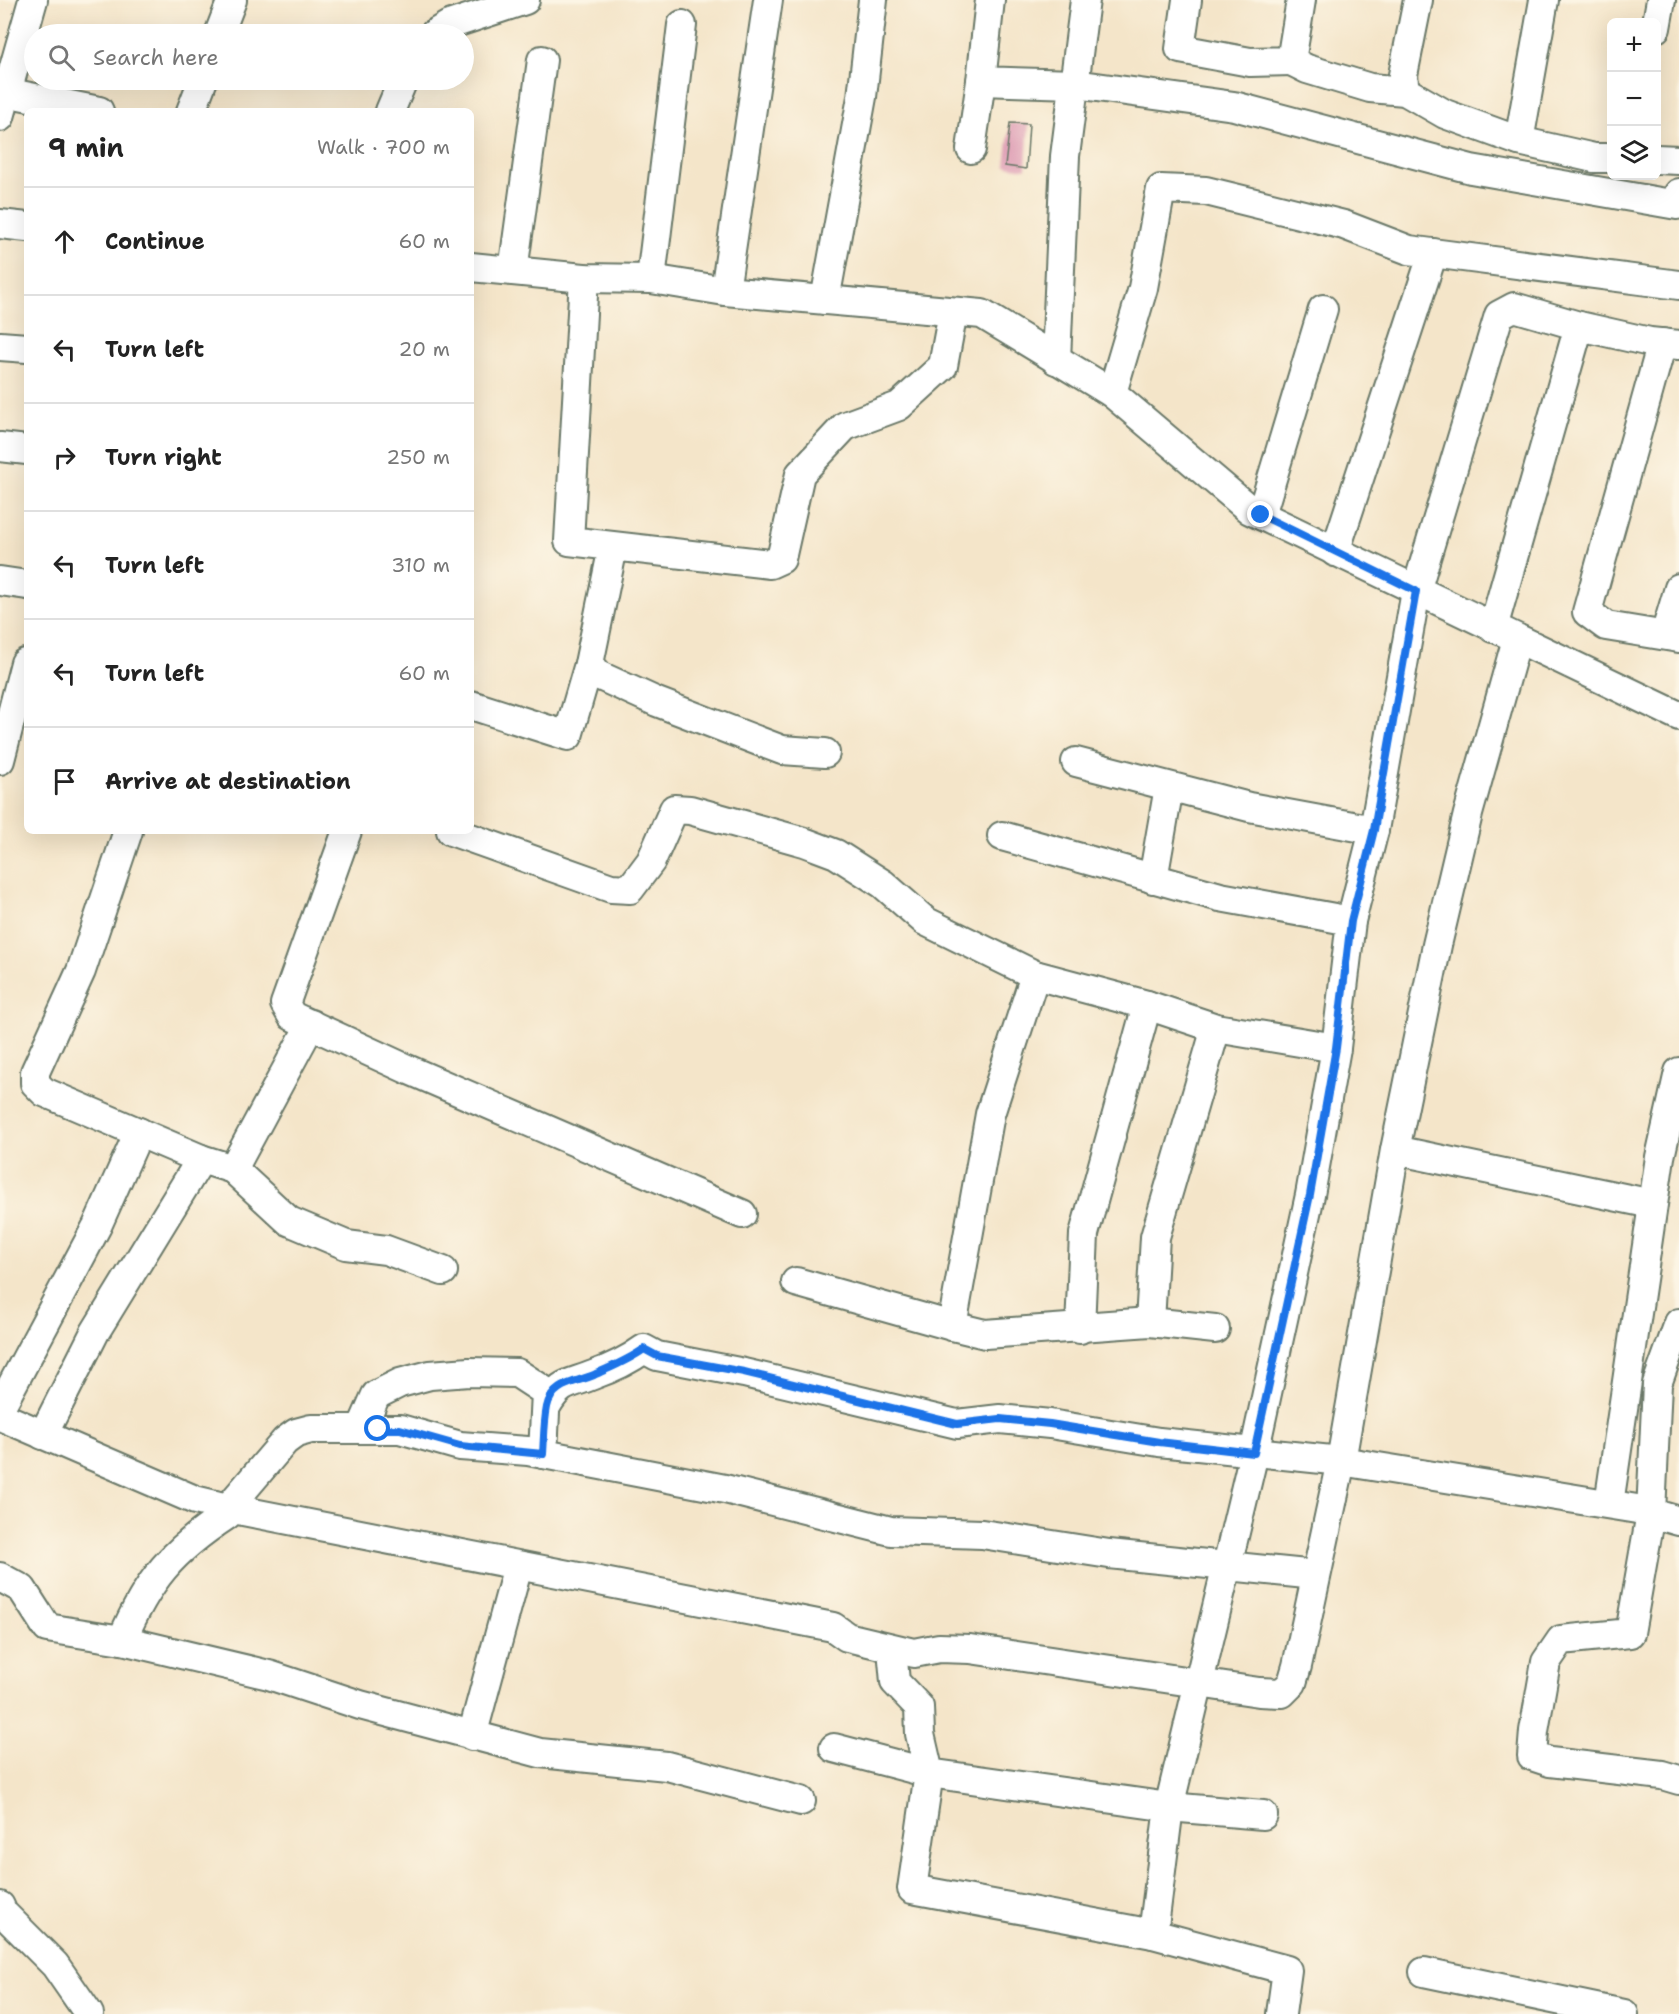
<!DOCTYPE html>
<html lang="en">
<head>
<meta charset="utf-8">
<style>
  :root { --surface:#fff; --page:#f2f2f2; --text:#222; --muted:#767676; --line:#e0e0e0 }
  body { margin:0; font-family:"Shantell Sans",sans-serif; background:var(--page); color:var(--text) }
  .controls { position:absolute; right:18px; top:18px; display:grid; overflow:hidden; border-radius:9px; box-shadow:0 6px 24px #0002 }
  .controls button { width:54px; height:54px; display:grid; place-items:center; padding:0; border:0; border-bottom:2px solid var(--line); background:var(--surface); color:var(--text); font:30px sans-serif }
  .stop { position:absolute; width:18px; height:18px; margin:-14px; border:4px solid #1a73e8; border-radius:50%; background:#fff }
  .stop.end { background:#1a73e8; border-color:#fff; box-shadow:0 2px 6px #0008 }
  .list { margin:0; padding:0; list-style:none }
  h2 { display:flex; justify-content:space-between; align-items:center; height:78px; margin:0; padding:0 24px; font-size:26px }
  h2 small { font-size:20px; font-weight:400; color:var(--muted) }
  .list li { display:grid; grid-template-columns:39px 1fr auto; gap:18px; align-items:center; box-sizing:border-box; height:108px; padding:0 24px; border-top:2px solid var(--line) }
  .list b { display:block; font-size:22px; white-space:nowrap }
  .list em { font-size:20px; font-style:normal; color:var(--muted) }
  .icon { flex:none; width:33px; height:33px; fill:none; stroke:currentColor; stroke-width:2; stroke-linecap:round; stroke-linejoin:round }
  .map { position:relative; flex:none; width:1679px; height:2014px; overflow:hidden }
  .search { position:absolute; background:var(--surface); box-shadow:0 6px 24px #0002; left:24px; top:24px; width:450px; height:66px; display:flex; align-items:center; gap:15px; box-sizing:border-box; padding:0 21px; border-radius:33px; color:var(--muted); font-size:22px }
  .panel { position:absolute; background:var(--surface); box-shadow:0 6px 24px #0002; left:24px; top:108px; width:450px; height:726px; border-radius:9px }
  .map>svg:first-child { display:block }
</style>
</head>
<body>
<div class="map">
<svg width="1679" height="2014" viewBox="0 0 1679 2014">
  <rect width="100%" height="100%" fill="#fcf5e5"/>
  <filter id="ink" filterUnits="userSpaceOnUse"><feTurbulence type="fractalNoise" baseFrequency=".0167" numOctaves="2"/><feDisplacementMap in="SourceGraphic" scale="12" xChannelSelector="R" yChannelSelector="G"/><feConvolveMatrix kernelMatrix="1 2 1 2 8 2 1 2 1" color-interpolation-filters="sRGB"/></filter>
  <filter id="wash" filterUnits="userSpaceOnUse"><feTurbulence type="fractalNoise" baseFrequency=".008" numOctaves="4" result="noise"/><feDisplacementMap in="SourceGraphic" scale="24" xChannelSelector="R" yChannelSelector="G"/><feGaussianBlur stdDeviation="1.35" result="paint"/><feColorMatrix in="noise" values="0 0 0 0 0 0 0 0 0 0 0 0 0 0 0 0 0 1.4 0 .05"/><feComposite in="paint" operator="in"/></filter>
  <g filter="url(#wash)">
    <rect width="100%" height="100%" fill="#f4e5c9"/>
    <g id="blocks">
      <polygon fill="#da92ae" points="1010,123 1029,124 1026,169 1005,166"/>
    </g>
  </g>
  <g filter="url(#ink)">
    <use href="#blocks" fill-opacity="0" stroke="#6a7868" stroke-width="1.5"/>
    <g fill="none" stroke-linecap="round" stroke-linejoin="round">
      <defs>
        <g id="minor">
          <polyline points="990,0 981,81 1075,84 1234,106 1471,169 1677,205 1679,193"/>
          <polyline points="1187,0 1180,49 1250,62 1291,61 1301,0"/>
          <polyline points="1656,28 1661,0"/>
          <polyline points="219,34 232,0"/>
          <polyline points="434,34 449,25 525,0"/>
          <polyline points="1291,61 1307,69 1370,88 1405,91 1445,114 1519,141 1594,158 1612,158"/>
          <polyline points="0,91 99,111"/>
          <polyline points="1405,91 1403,75 1418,0"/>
          <polyline points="191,111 203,80"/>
          <polyline points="390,111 403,80"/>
          <polyline points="0,117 33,0"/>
          <polyline points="1519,141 1544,0"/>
          <polyline points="971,149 981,81"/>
          <polyline points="1656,159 1679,160"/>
          <polyline points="0,224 27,227"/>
          <polyline points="471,267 584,278 651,279 725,291 982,314 1112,393 1250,510 1679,716"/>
          <polyline points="513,271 542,60"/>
          <polyline points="584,278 569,541 770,564 781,559 800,474 845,426 899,406 943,366 953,312"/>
          <polyline points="651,279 682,25"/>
          <polyline points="725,291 768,0"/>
          <polyline points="825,300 862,97 873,0"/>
          <polyline points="1662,343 1587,612 1606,626 1679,638"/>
          <polyline points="0,346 27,348"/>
          <polyline points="1056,360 1065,156 1085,0"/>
          <polyline points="1112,393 1143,288 1161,189 1206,191 1344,225 1409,250 1679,285"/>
          <polyline points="0,447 27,450"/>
          <polyline points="1261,515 1323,309"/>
          <polyline points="613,547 589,664 600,676 657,702 782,750 825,753"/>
          <polyline points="1335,552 1433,253"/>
          <polyline points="0,581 27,585"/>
          <polyline points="1493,628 1579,326 1650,342 1679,345"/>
          <polyline points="1665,635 1679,588"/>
          <polyline points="471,705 568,736 589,664"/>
          <polyline points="0,760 25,663"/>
          <polyline points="1076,762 1249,807 1374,830"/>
          <polyline points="128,831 81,971 35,1072 35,1083 44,1092 201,1159 233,1169 311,1024"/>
          <polyline points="347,831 285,1004 292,1016 407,1069 742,1214"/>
          <polyline points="451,831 611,888 630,889 651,861 674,809 690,810 804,842 836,854 883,884 925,921 1035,975 1147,1005 1216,1028 1336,1048 1310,1195 1254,1453 1169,1807 1153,1934 1287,1970 1281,2014"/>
          <polyline points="1002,836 1220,897 1351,921"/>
          <polyline points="1153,879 1169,787"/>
          <polyline points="1336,1048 1351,921 1374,830 1416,591 1499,315 1514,307 1579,326"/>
          <polyline points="1395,1150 1652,1204"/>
          <polyline points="233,1169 289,1221 346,1245 386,1250 443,1271"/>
          <polyline points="796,1282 952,1326 990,1114 1035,975"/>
          <polyline points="1150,1322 1155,1237 1216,1028"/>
          <polyline points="1679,1323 1657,1384 1651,1513 1630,1633 1561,1640 1546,1662 1534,1731 1532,1756 1550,1762 1662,1775 1679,1780"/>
          <polyline points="952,1326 985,1334 1150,1322 1215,1329"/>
          <polyline points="1080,1329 1084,1234 1147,1005"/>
          <path d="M547 1405C561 1381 569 1385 593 1375 610 1369 629 1360 644 1349L657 1356 744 1373 957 1424 1000 1419 1050 1424 1159 1442 1341 1461 1637 1509 1679 1521"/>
          <polyline points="0,1408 97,1226 139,1132"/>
          <polyline points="0,1416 195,1500 228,1508 833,1627 847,1637 914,1653 939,1648 970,1649 1259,1692 1282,1693 1292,1683 1297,1666 1341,1461 1395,1150 1437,945 1468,814 1517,639"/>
          <polyline points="361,1429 376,1395 400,1383 430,1375 469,1372 517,1373 546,1392 543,1454"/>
          <polyline points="43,1435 95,1332 201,1159"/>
          <polyline points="1609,1504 1660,1157 1679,1072"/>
          <polyline points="0,1577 22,1589 47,1628 122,1640 269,1675 360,1705 540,1753 667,1766 801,1801"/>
          <path d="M122 1640C148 1579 172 1551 227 1515L228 1508 285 1441 296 1433 311 1429H400L460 1446 528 1451 725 1489 891 1531 982 1534 1109 1554 1316 1575"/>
          <polyline points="892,1649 895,1682 919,1707 920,1734 929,1773 1169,1807 1263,1815"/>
          <polyline points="472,1736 518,1566"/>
          <polyline points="834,1748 929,1773 912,1889 1153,1934"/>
          <polyline points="0,1906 3,1913 55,1965 89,2014"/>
          <polyline points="1424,1972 1624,2014"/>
        </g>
      </defs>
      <use href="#minor" stroke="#6a7868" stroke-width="32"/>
      <use href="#minor" stroke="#fff" stroke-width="28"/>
    </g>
  </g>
  <g fill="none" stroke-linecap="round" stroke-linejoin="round" filter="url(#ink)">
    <path stroke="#1a73e8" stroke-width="8" d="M378 1429H400L460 1446 543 1454C544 1439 544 1422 547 1407 552 1383 575 1383 594 1375 611 1367 629 1360 644 1349L657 1356 744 1372 957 1424 1000 1419 1050 1424 1159 1442 1254 1453 1310 1195 1336 1048 1351 921 1374 830 1416 591 1261 515"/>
  </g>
</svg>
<div class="controls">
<button>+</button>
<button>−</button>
<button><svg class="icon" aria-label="layers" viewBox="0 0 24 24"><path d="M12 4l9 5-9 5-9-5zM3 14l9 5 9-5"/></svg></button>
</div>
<div class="stop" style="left:378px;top:1429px"></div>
<div class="stop end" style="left:1261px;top:515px"></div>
<div class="search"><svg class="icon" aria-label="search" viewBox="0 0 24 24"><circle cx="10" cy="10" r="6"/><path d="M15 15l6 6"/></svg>Search here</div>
<section class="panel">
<h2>9 min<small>Walk · 700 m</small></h2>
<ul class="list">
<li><svg class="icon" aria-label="ahead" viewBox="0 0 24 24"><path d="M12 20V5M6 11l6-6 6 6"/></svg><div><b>Continue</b></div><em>60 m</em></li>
<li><svg class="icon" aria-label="left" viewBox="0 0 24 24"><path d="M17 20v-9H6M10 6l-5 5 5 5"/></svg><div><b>Turn left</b></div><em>20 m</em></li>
<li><svg class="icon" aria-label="right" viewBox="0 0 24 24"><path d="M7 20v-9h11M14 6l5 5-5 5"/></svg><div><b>Turn right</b></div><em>250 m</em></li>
<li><svg class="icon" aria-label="left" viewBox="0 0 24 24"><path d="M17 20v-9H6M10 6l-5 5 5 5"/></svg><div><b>Turn left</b></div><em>310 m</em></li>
<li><svg class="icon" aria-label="left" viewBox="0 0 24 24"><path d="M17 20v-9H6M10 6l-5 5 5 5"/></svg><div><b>Turn left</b></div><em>60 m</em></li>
<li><svg class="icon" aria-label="arrive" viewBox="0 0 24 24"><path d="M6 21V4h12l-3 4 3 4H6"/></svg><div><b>Arrive at destination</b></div></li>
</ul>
</section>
</div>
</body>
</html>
